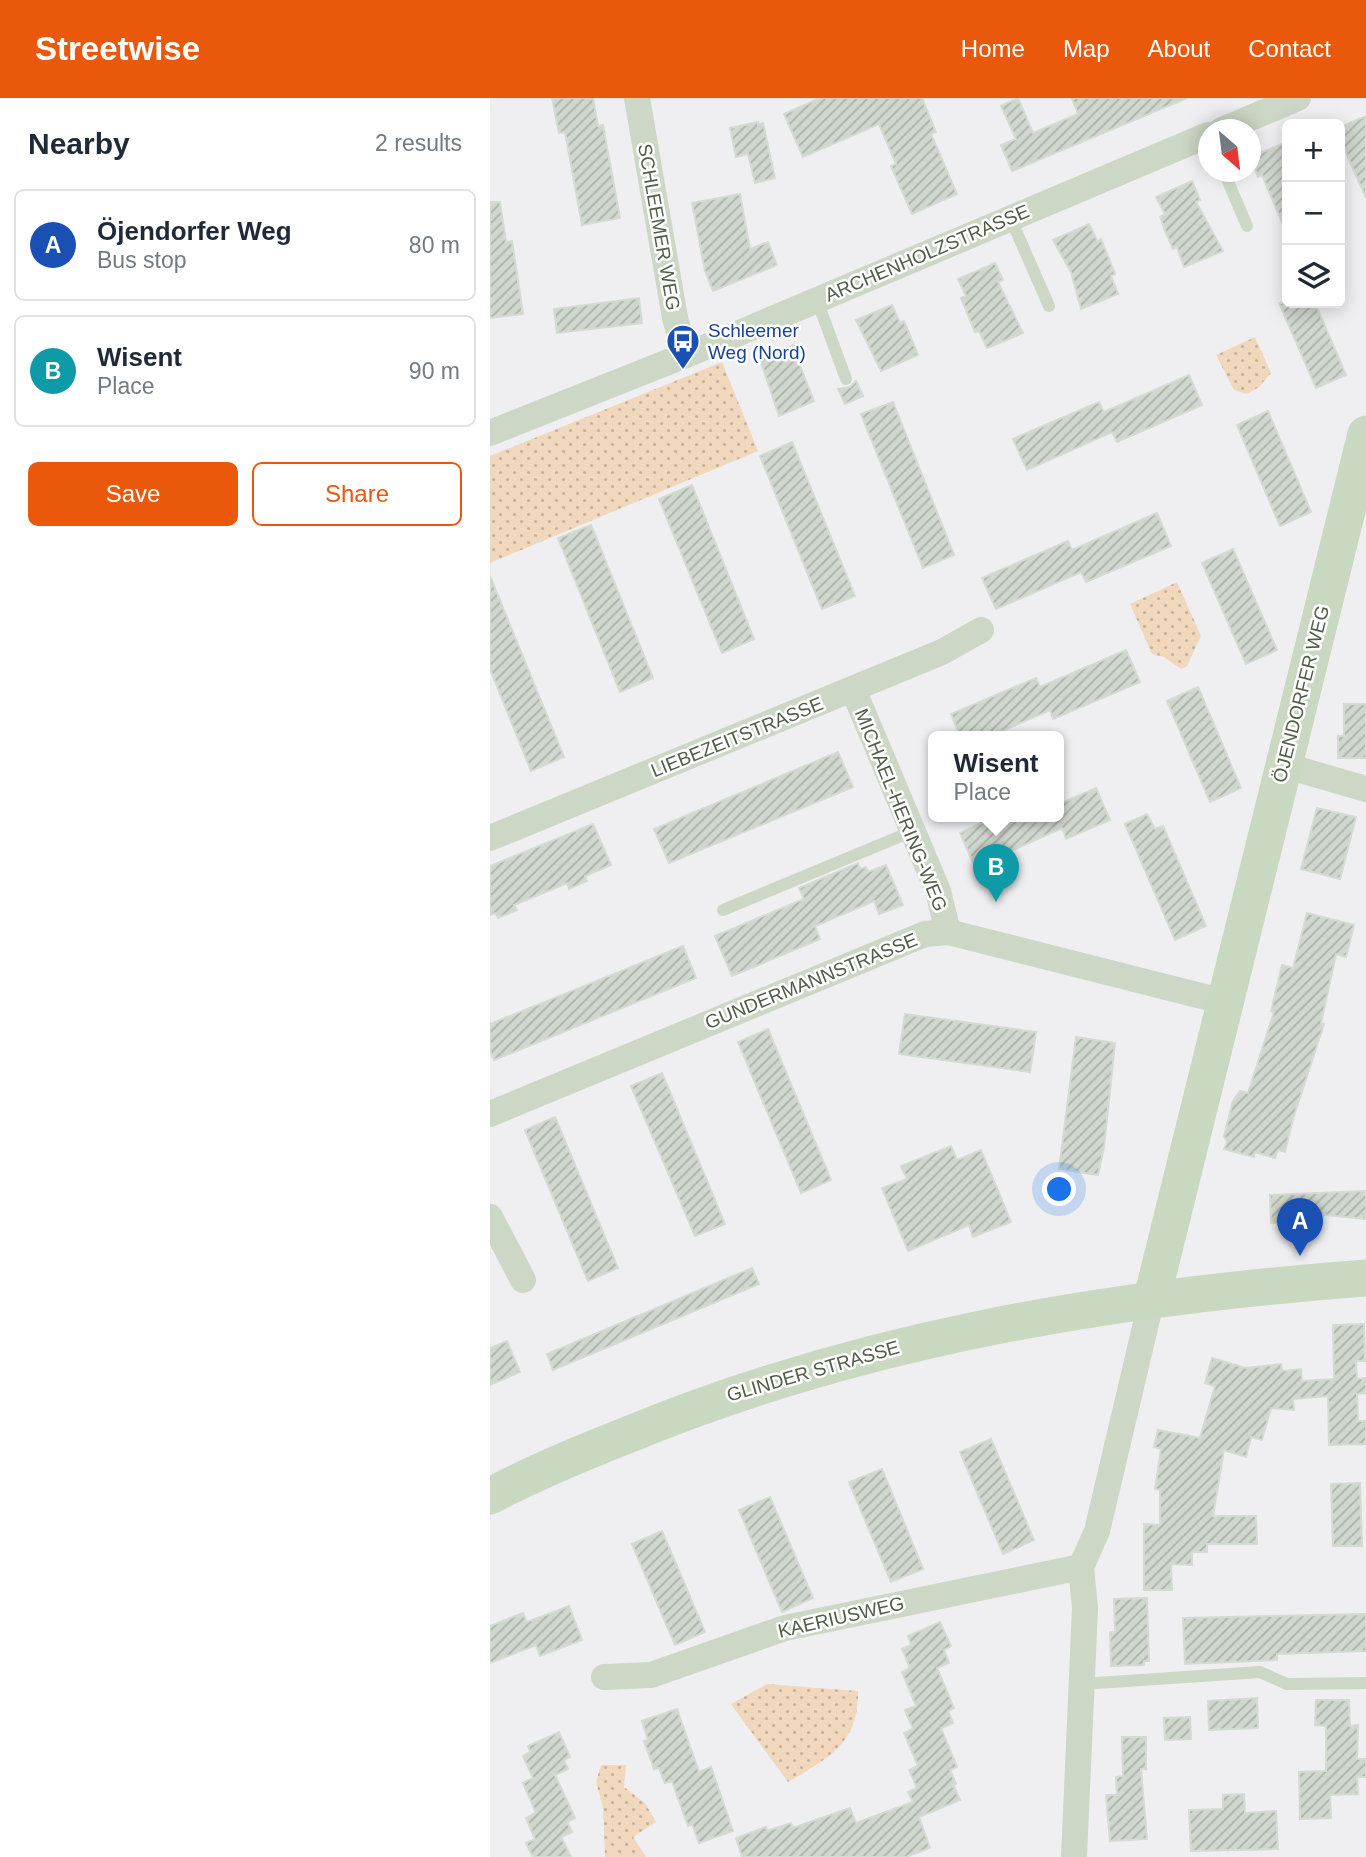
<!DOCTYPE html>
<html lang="en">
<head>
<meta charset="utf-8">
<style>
  :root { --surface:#fff; --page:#f2f2f3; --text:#1f2937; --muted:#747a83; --line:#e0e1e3; --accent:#ea580c }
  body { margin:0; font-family:Arial,sans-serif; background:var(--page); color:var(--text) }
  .controls { position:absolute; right:21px; top:21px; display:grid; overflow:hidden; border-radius:10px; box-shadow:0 4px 18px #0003 }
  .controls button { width:63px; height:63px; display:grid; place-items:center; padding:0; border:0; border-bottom:2px solid var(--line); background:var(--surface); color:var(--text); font:35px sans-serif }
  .compass { position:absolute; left:708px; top:21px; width:63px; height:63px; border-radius:50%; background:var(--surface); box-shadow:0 4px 18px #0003; rotate:152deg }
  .you { position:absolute; left:570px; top:1092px; width:24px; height:24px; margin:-18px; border:5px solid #fff; border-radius:50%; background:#1a73e8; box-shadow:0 0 0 10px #1a73e833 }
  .badge { display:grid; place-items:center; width:46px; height:46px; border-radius:50%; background:var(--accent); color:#fff; font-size:23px; font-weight:700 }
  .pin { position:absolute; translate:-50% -58px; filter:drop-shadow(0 2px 4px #0008) }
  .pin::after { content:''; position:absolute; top:37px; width:24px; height:21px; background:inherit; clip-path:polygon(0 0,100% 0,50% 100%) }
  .popup { position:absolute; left:438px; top:633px; width:136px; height:91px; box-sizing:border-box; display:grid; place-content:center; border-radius:10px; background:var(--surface); filter:drop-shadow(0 2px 5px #0005); font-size:23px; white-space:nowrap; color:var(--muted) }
  .popup b { font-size:26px; color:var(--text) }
  .popup::after { content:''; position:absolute; left:50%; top:100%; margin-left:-14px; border:14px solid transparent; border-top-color:var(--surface) }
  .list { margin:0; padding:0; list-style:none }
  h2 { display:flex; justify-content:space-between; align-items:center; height:91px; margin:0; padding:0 28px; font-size:30px }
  h2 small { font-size:23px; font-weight:400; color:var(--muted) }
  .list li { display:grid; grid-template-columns:46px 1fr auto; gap:21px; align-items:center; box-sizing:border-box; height:112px; margin:0 14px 14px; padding:0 14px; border:2px solid var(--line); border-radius:10px }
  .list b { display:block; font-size:26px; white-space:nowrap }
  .list p { margin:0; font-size:23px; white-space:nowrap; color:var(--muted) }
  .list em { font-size:23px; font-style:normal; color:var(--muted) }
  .actions { display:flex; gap:14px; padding:21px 28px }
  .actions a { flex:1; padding:16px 0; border:2px solid var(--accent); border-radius:10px; text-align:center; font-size:24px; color:var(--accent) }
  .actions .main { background:var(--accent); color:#fff }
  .icon { flex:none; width:38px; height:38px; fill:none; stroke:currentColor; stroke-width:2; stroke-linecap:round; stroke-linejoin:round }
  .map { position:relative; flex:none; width:876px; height:1759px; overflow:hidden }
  header { display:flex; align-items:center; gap:42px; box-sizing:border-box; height:98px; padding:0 35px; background:var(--accent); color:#fff }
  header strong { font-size:33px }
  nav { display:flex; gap:38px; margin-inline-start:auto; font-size:24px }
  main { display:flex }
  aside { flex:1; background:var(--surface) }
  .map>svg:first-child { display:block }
</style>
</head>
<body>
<header>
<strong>Streetwise</strong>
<nav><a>Home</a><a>Map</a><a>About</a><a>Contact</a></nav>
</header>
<main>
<aside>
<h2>Nearby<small>2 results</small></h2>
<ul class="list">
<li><span class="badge" style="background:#1a4fb4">A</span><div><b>Öjendorfer Weg</b><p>Bus stop</p></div><em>80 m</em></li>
<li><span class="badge" style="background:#0f9aa8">B</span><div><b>Wisent</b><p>Place</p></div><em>90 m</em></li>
</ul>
<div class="actions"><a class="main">Save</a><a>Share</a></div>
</aside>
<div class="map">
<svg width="876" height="1759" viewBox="0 0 876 1759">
  <defs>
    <pattern id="park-dots" width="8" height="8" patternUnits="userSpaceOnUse" patternTransform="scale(1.75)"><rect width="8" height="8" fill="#f1d8bc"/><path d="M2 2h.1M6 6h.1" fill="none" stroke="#c6b29b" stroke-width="1.8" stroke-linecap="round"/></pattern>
    <pattern id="building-hatch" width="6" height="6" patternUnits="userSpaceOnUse" patternTransform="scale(1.75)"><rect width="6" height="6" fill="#d0d7ce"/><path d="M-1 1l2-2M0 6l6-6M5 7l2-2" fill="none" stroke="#abb2a9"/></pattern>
  </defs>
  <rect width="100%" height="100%" fill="#efeff2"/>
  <g fill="url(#park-dots)">
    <polygon points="765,239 781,275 769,289 757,296 744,292 726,257"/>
    <polygon points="232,264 268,353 0,465 0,358"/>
    <polygon points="687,484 711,538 697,568 691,571 674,559 662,556 640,506"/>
    <path d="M277 1586 368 1593C369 1646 338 1660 298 1684L241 1606Z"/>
    <polygon points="111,1667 136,1667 134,1689 155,1705 166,1724 143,1739 156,1759 115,1759 113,1710 106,1684"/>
  </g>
  <g fill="url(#building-hatch)" stroke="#d4dbd3" stroke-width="2">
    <polygon points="62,0 103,0 108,28 113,27 130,120 92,127 75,34 69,35"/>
    <polygon points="330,0 432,0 446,34 441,36 467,96 422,116 401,68 406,66 389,26 313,59 294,16"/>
    <polygon points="528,0 543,35 588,16 582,0 697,0 522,73 511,47 526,41 511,8"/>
    <polygon points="876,18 876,100 850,41 850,29"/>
    <polygon points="268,24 268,27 273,25 285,80 265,85 258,56 246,59 240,30"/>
    <polygon points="797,44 797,136 772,77 768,79 760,59"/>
    <polygon points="702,83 710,102 706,104 733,153 694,169 687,149 683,151 676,135 670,119 675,116 666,99"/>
    <polygon points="250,96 260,151 278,144 287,167 223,193 215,173 202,105"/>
    <polygon points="0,104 10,104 16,144 22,143 33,216 0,220"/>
    <polygon points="599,126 608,144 611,141 625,176 621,178 628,196 591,211 581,174 563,142"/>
    <polygon points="505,165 513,182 508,184 533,235 497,250 489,233 485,234 471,200 476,198 468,181"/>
    <polygon points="149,200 152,225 67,235 64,211"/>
    <polygon points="789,205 825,205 856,277 826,290"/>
    <polygon points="402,207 410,225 414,223 428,257 391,273 366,222"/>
    <polygon points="306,246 313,264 309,265 324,303 289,318 270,261"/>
    <polygon points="699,277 712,307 627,344 622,334 537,372 523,341 609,304 614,314"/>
    <polygon points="366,283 373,298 355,306 348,291 360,289"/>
    <polygon points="403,304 464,457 433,470 371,316"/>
    <polygon points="778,313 821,414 790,428 747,327"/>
    <polygon points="302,344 365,498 332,511 270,358"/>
    <polygon points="202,387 264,541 232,555 169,401"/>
    <polygon points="667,415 681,448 596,484 591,474 506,511 492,480 578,443 582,452"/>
    <polygon points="101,427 163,580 130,594 68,440"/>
    <polygon points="743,451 787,552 756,566 712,465"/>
    <polygon points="0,478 74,659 41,673 0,571"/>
    <polygon points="636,552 650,584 563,621 560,612 501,638 470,638 461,616 546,580 550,589"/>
    <polygon points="708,589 751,690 720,704 677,603"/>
    <polygon points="854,606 876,606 876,660 848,660 848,638 854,638"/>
    <polygon points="348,654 363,689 179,765 164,731"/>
    <polygon points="606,690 620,722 576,741 572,730 485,769 470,735 507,718 569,718 569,706"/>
    <polygon points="827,710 866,719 850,781 811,771"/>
    <polygon points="657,716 665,731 673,728 716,828 685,842 635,726"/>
    <polygon points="103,726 121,767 95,778 97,783 79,791 77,785 24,807 27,812 8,820 6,815 0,817 0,768"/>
    <polygon points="368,765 370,771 376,769 378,774 396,767 413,807 389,816 384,803 325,828 330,841 242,878 225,838 314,801 309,790"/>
    <polygon points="817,815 864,827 856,859 846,856 831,925 834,926 803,1021 795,1054 788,1052 785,1060 765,1054 764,1059 734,1051 737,1044 734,1038 743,1003 750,993 758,995 784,914 781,913 792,867 803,870"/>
    <polygon points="193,848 206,880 4,962 0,952 0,926"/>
    <polygon points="415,916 546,934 540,974 409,956"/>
    <polygon points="278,931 341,1082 311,1095 248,944"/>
    <polygon points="586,939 625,945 614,1049 608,1077 569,1071"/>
    <polygon points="172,975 235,1126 205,1138 141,988"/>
    <polygon points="65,1019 128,1170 98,1183 35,1032"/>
    <polygon points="461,1048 467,1062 491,1052 521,1124 483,1139 479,1127 418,1153 392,1090 417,1081 411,1068"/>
    <polygon points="876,1093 876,1121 825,1116 825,1123 781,1125 780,1097"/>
    <polygon points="262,1170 269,1186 63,1272 57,1256"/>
    <polygon points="874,1226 875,1263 866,1263 867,1281 876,1280 876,1295 867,1296 868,1323 876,1323 876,1346 839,1347 838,1298 803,1301 804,1312 781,1310 772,1342 761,1339 756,1359 734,1352 723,1418 766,1418 767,1446 717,1446 717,1454 702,1454 702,1467 681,1466 682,1492 654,1492 654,1426 670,1427 670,1392 665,1391 671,1351 664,1349 668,1332 710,1340 725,1288 715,1285 722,1260 756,1270 791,1266 792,1273 811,1271 812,1283 844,1281 843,1227"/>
    <polygon points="17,1243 30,1274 0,1287 0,1250"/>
    <polygon points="501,1341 544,1442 513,1456 470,1354"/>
    <polygon points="392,1371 433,1471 401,1484 359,1384"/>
    <polygon points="870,1385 872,1448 843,1448 841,1386"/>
    <polygon points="280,1399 323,1500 292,1514 249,1412"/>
    <polygon points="172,1433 215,1534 185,1547 142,1446"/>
    <polygon points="657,1500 659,1563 654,1563 654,1567 621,1568 620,1534 625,1534 624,1501"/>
    <polygon points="79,1508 92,1542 50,1558 46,1547 0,1565 0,1528 33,1515 37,1524"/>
    <polygon points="876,1516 876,1553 787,1556 787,1562 695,1566 693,1520"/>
    <polygon points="450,1524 461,1548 454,1552 459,1565 447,1570 464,1610 458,1613 463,1625 451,1630 467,1669 460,1672 466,1686 454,1692 464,1688 470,1702 429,1719 440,1750 416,1759 252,1759 246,1740 276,1729 277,1733 301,1725 303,1730 360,1710 366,1725 423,1704 418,1694 427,1690 419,1672 428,1668 414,1635 423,1631 415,1612 426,1608 412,1574 420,1570 412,1551 421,1547 418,1538"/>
    <polygon points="767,1600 768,1630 719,1632 718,1603"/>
    <polygon points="826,1602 859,1602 860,1628 868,1627 867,1661 876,1661 876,1679 867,1679 868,1696 840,1697 841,1720 810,1721 809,1674 836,1673 836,1628 825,1627"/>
    <polygon points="187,1611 209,1674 221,1669 243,1733 209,1745 202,1726 198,1728 182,1683 175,1685 169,1670 164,1671 154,1643 158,1642 152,1623"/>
    <polygon points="700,1619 701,1641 675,1642 674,1620"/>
    <polygon points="69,1634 80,1659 74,1662 78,1671 65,1677 85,1720 77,1724 82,1734 71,1739 81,1759 43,1759 36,1745 45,1741 36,1720 46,1715 33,1685 43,1680 33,1658 40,1654 38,1648"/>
    <polygon points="632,1639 656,1639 656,1671 651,1671 657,1741 620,1743 616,1697 627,1697 626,1679 633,1678"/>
    <polygon points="754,1696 755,1715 786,1713 788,1751 701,1753 699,1712 733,1711 733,1697"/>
  </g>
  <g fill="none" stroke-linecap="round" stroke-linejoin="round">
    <g stroke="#ccd8c5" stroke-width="12">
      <polyline points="734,74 757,128"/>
      <polyline points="520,119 559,208"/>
      <polyline points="327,202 356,281"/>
      <polyline points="233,812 423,733"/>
      <polyline points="592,1586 770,1574 797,1586 876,1585"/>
    </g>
    <g stroke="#ccd8c5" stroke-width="26">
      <polyline points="147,0 185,220 196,257"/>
      <polyline points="732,32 808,0"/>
      <polyline points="0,335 216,249 718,37"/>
      <polyline points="363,591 448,793 458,834"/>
      <polyline points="793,667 876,691"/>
      <polyline points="0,740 452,554 491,532"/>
      <polyline points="0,1016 435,836 458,834 735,904"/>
      <polyline points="0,1119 33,1182"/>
      <polyline points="114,1579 161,1577 295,1530 591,1469"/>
      <polyline points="584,1759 595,1510 591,1469 607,1433 662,1200"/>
    </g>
    <g stroke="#c9d9c1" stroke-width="37">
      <polyline points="662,1200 876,336"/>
      <path d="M0 1398C44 1375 89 1356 135 1338 372 1240 621 1199 876 1180"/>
    </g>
  </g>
  <defs>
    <symbol id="bus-pin" viewBox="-11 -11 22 30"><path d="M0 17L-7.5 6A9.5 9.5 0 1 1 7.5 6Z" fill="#1a4fb4" stroke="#fff"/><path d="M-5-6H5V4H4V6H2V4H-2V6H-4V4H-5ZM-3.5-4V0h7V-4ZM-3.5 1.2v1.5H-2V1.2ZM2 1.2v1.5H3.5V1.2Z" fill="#fff"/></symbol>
  </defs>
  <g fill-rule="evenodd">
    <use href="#bus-pin" x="174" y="224" width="38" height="52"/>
  </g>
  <g text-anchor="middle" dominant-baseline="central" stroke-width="5" stroke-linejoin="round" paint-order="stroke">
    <g font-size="19" fill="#4f5e46" stroke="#fff">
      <text transform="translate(169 129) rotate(80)">SCHLEEMER WEG</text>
      <text transform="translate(437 155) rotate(-23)">ARCHENHOLZSTRASSE</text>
      <text transform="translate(811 596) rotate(-76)">ÖJENDORFER WEG</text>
      <text transform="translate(247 639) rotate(-22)">LIEBEZEITSTRASSE</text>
      <text transform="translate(411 712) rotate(68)">MICHAEL-HERING-WEG</text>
      <text transform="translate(321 883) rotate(-22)">GUNDERMANNSTRASSE</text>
      <text transform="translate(323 1273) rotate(-16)">GLINDER STRASSE</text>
      <text transform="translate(351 1519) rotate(-13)">KAERIUSWEG</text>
    </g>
    <g font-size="19" fill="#164399" stroke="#fff" text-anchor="start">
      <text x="218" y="232">Schleemer<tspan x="218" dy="22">Weg (Nord)</tspan></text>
    </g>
  </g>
</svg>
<div class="controls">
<button>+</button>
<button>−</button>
<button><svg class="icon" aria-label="layers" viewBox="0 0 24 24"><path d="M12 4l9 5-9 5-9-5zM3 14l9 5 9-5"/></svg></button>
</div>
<svg class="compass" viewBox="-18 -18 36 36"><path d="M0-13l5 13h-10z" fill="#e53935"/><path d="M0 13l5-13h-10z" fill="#747a83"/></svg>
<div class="you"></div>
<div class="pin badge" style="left:810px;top:1158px;background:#1a4fb4">A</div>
<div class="pin badge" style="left:506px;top:804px;background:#0f9aa8">B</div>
<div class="popup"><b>Wisent</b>Place</div>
</div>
</main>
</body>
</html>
